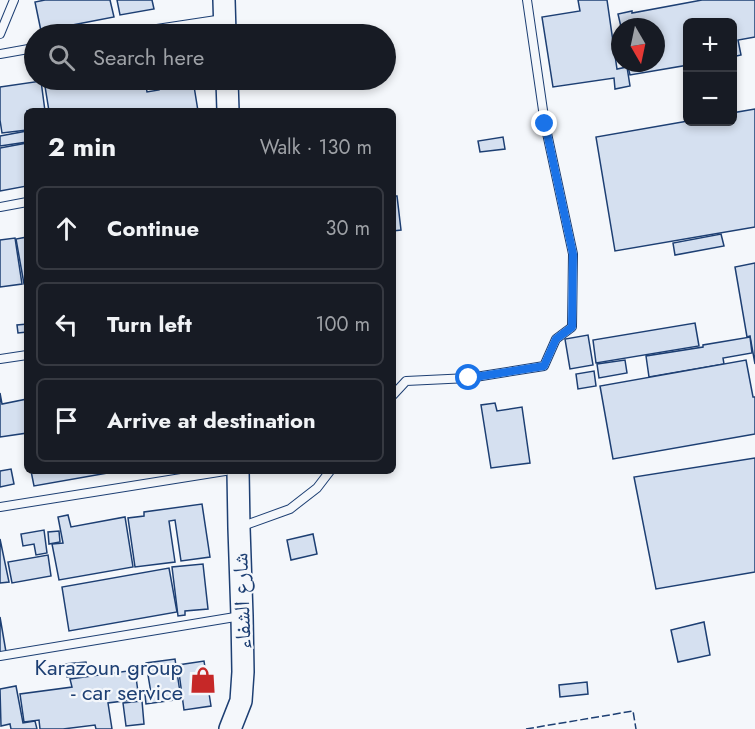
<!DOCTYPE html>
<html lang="en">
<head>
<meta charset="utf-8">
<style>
  :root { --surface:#171b24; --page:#20242c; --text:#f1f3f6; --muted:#9ea1a6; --line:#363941 }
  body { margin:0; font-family:Jost,"Noto Naskh Arabic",sans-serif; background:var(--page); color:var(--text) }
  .controls { position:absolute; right:18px; top:18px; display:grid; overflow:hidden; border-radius:9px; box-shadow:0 3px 9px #0003 }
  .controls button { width:54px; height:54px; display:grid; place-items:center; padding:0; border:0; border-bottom:2px solid var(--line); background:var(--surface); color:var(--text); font:30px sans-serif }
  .compass { position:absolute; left:611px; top:18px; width:54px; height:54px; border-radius:50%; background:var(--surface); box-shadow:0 3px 9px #0003; rotate:171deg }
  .stop { position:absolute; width:18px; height:18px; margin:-14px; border:4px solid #1a73e8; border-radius:50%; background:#fff }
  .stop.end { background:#1a73e8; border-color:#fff; box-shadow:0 2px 6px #0008 }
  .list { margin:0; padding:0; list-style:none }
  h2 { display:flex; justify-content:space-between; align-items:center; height:78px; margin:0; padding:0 24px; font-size:26px }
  h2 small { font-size:20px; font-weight:400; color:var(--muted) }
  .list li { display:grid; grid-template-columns:39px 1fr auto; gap:18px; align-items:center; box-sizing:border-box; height:84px; margin:0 12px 12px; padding:0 12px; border:2px solid var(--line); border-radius:9px }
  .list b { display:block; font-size:22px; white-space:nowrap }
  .list em { font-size:20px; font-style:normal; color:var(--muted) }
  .icon { flex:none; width:33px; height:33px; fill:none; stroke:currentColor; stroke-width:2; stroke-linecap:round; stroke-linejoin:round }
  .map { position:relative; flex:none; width:755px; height:729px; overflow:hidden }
  .search { position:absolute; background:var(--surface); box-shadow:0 3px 9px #0003; left:24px; top:24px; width:372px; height:66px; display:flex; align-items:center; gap:15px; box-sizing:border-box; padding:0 21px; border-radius:33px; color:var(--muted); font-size:22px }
  .panel { position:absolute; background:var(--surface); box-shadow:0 3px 9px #0003; left:24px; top:108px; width:372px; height:366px; border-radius:9px }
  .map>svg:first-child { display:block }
</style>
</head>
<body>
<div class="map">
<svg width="755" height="729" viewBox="0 0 755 729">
  <rect width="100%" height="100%" fill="#f4f7fb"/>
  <g fill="#d5e0f0" stroke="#1d3f73" stroke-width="1.5">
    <polygon points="45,0 110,0 114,17 41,31 35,2"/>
    <polygon points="117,0 152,0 154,9 120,15"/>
    <polygon points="578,0 607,0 617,69 627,67 630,86 615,89 614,78 553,87 542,17 580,11"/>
    <polygon points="702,0 755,0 755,37 738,40 741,55 732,57 732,22 688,22 688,65 630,75 627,63 656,63 656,27 621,27 618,14 632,11 632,13"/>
    <polygon points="44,80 145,80 147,92 159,90 158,81 154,82 153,80 193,80 198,111 49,111"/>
    <polygon points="41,81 45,111 27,111 27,130 2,133 0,120 0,87"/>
    <polygon points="755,109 755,227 615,251 596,137 688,121 732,122 732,113"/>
    <polygon points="27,131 27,142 0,146 0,136"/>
    <polygon points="503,137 505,149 480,152 478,141"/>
    <polygon points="27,143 27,186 0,191 0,148"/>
    <polygon points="393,196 397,196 401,230 393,231"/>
    <polygon points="721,234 724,246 675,255 673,243"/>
    <polygon points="27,237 27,284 24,284 16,239"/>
    <polygon points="15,238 22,284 0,287 0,240"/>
    <polygon points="755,263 755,364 750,336 747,337 735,267"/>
    <polygon points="695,323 699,346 596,363 593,340"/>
    <polygon points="27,324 27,332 18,333 17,325"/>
    <polygon points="588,335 593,365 570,369 565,339"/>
    <polygon points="750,337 752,353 723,358 724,364 649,377 646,356 703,347 703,345"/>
    <polygon points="625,360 627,373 599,378 597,364"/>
    <polygon points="746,360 753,397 755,397 755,434 613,459 600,386"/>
    <polygon points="594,371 596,386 578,389 576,374"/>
    <polygon points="0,393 2,404 27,399 27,433 0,437"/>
    <polygon points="495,403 497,411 522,407 530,463 491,468 481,405"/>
    <polygon points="755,458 755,572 656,589 634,477"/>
    <polygon points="11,469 14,484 0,487 0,471"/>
    <polygon points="31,471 119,471 34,486"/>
    <polygon points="202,504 210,557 181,561 175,520 169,521 175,562 135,567 128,518 144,516 144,512"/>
    <polygon points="68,515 71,527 125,517 133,567 59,580 52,544 63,543 58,517"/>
    <polygon points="44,530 47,553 36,555 34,544 23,546 21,534"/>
    <polygon points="59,531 60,542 49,544 48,532"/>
    <polygon points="313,534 317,554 291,560 287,540"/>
    <polygon points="0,539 9,582 0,583"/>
    <polygon points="48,555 51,576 12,583 8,562"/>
    <polygon points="203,564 208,609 185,611 185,615 178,616 172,567"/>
    <polygon points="169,568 177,612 69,631 62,587"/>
    <polygon points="0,617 6,652 0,653"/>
    <polygon points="704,622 710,655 678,662 671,630"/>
    <polygon points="175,659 181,699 146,704 145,694 151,693 146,663"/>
    <polygon points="204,661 211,706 184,710 178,665"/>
    <polygon points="86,662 88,674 67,677 65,664"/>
    <polygon points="135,670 139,699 108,703 112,729 96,729 95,725 63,729 40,729 39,720 24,722 20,694 72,687 70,679"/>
    <polygon points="587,682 588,694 560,697 559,685"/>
    <polygon points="16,686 23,723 35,721 37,729 11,729 10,724 1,726 0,689"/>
    <polygon points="142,701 144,724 126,726 123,703"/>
  </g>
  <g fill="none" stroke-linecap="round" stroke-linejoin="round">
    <defs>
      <g id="lane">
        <polyline points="0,34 14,0"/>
        <polyline points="124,34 223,19"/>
        <polyline points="0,54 34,48"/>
        <polyline points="0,207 27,202"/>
        <polyline points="0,359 27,355"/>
        <polyline points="393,395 406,381 469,378 544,366 556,339 572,327 573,254 545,124 527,0"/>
        <polyline points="0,507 225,471"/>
        <polyline points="240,527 290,509 317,488 330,471"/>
        <polyline points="0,656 241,616"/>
      </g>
      <g id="secondary">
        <polyline points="224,0 225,34"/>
        <polyline points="227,80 228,111"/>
        <polyline points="230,729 241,701 243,672 242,616 239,528 238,471"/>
      </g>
    </defs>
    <use href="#lane" stroke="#1d3f73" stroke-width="10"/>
    <use href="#secondary" stroke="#1d3f73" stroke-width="24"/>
    <use href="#lane" stroke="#f4f7fb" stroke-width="8"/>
    <use href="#secondary" stroke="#f4f7fb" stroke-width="21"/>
    <polyline stroke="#1d3f73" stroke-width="1.5" stroke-dasharray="8 3" stroke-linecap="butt" points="526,729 633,711 636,729"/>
  </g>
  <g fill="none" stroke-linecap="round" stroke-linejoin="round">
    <polyline stroke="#1a73e8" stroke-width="8" points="469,378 544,366 556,339 572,327 573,254 545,124"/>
  </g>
  <defs>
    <symbol id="shop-bare" viewBox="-9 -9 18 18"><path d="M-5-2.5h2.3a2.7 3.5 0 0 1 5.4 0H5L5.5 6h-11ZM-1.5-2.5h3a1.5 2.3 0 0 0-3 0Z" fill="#c62828" stroke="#f4f7fb" stroke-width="2.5" paint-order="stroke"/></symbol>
  </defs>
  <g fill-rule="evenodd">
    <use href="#shop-bare" x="184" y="661" width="38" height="38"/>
  </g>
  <g text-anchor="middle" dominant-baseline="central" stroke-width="4.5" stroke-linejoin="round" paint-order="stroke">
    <g font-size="22" fill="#1d3f73" stroke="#f4f7fb">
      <text transform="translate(241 601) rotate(-92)">شارع الشفاء</text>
    </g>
    <g font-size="22" fill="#1d3f73" stroke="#f4f7fb" text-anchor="end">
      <text x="183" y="667">Karazoun group<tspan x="183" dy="25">- car service</tspan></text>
    </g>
  </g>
</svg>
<div class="controls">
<button>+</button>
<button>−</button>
</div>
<svg class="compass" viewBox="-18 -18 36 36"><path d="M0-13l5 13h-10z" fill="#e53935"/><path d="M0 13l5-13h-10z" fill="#9ea1a6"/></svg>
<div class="stop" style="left:469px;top:378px"></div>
<div class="stop end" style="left:545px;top:124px"></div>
<div class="search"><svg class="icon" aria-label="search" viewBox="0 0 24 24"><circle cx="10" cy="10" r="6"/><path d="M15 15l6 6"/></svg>Search here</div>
<section class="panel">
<h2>2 min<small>Walk · 130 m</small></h2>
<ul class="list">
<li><svg class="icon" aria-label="ahead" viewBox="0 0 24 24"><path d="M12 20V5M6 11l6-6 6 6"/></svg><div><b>Continue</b></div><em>30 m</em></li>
<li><svg class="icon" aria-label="left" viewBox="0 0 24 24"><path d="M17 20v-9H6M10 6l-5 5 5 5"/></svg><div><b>Turn left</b></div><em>100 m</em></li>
<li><svg class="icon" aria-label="arrive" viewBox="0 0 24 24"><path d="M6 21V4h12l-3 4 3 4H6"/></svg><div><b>Arrive at destination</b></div></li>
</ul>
</section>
</div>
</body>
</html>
